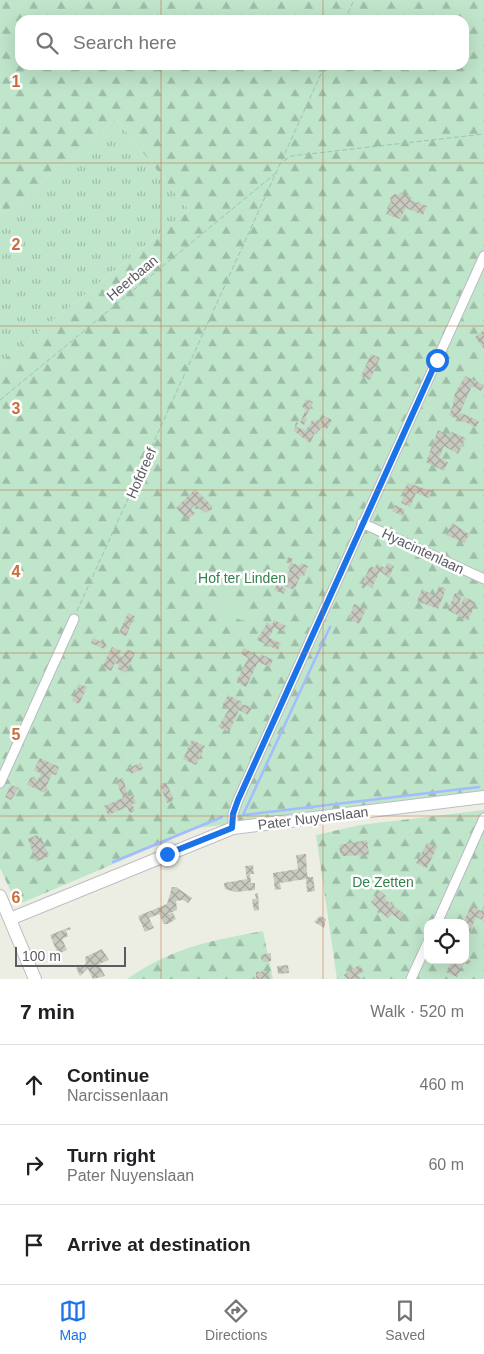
<!DOCTYPE html>
<html lang="en">
<head>
<meta charset="utf-8">
<style>
  :root { --surface:#fff; --page:#f6f6f6; --text:#202124; --muted:#757577; --line:#e0e0e0; --accent:#1a73e8 }
  body { margin:0; font-family:Helvetica,sans-serif; background:var(--page); color:var(--text) }
  .controls { position:absolute; right:15px; bottom:15px; display:grid; overflow:hidden; border-radius:10px; box-shadow:0 5px 20px #0002 }
  .controls button { width:45px; height:45px; display:grid; place-items:center; padding:0; border:0; border-bottom:1px solid var(--line); background:var(--surface); color:var(--text); font:25px sans-serif }
  .scale { position:absolute; left:15px; bottom:12px; width:111px; box-sizing:border-box; padding-left:5px; border:2px solid #5b5c63; border-top:0; font-size:14px; line-height:18px; white-space:nowrap; color:#5b5c63; -webkit-text-stroke:4px #fff; paint-order:stroke }
  .stop { position:absolute; width:15px; height:15px; margin:-11px; border:4px solid #1a73e8; border-radius:50%; background:#fff }
  .stop.end { background:#1a73e8; border-color:#fff; box-shadow:0 1px 5px #0008 }
  .list { margin:0; padding:0; list-style:none }
  h2 { display:flex; justify-content:space-between; align-items:center; height:65px; margin:0; padding:0 20px; font-size:21px }
  h2 small { font-size:16px; font-weight:400; color:var(--muted) }
  .list li { display:grid; grid-template-columns:32px 1fr auto; gap:15px; align-items:center; box-sizing:border-box; height:80px; padding:0 20px; border-top:1px solid var(--line) }
  .list b { display:block; font-size:19px; white-space:nowrap }
  .list p { margin:0; font-size:16px; white-space:nowrap; color:var(--muted) }
  .list em { font-size:16px; font-style:normal; color:var(--muted) }
  .icon { flex:none; width:28px; height:28px; fill:none; stroke:currentColor; stroke-width:2; stroke-linecap:round; stroke-linejoin:round }
  .map { position:relative; flex:none; width:484px; height:979px; overflow:hidden }
  .search { position:absolute; background:var(--surface); box-shadow:0 5px 20px #0002; left:15px; right:15px; top:15px; height:55px; display:flex; align-items:center; gap:12px; box-sizing:border-box; padding:0 18px; border-radius:15px; color:var(--muted); font-size:19px }
  .sheet { height:305px; background:var(--surface) }
  nav { display:flex; justify-content:space-around; align-items:center; box-sizing:border-box; height:70px; border-top:1px solid var(--line); background:var(--surface); font-size:14px; color:var(--muted) }
  nav a { display:grid; justify-items:center; gap:2px }
  nav .on { color:var(--accent) }
  .map>svg:first-child { display:block }
</style>
</head>
<body>
<div class="map">
<svg width="484" height="979" viewBox="0 0 484 979">
  <defs>
    <pattern id="grass-tufts" width="24" height="20" patternUnits="userSpaceOnUse" patternTransform="scale(1.25)"><rect width="24" height="20" fill="#bfe5ca"/><path d="M3 7l-1-3M5 7V3M7 7l1-3M15 17l-1-3M17 17v-4M19 17l1-3" fill="none" stroke="#9ebda8"/></pattern>
    <pattern id="forest-firs" width="22" height="20" patternUnits="userSpaceOnUse" patternTransform="scale(1.25)"><rect width="22" height="20" fill="#bfe5ca"/><path d="M5 1l3.5 6h-7zM16 11l3.5 6h-7z" fill="#9ebda8"/></pattern>
    <pattern id="building-cross-hatch" width="8" height="8" patternUnits="userSpaceOnUse" patternTransform="scale(1.25)"><rect width="8" height="8" fill="#c8c9bf"/><path d="M0 0l8 8M0 8l8-8" fill="none" stroke="#a5a69f"/></pattern>
  </defs>
  <rect width="100%" height="100%" fill="#edeee3"/>
  <polygon fill="url(#grass-tufts)" points="116,119 189,210 0,363 0,203 4,213"/>
  <g fill="url(#forest-firs)" fill-rule="evenodd">
    <path d="M0 0H484V793L198 828 17 905 0 868V363L189 210 116 119 4 213 0 203ZM20 20H464V65H20Z"/>
    <path d="M484 810V979H337L316 835 360 825ZM428 923H465V960H428Z"/>
    <path d="M263 931 273 979H127C174 947 209 941 263 931Z"/>
  </g>
  <polygon fill="#bfe5ca" points="224,599 248,610 243,621 219,611"/>
  <g fill="none" stroke-linecap="round" stroke-linejoin="round">
    <g stroke="#a3bcfe" stroke-width="2.5">
      <polyline points="330,627 243,815 479,787"/>
      <polyline points="113,862 222,817"/>
    </g>
  </g>
  <g fill="url(#building-cross-hatch)">
    <polygon points="400,192 412,197 410,200 427,206 423,215 406,208 400,219 386,214 391,202 390,197 395,194 399,195"/>
    <polygon points="484,330 484,349 475,337"/>
    <polygon points="371,354 380,358 370,380 361,376"/>
    <polygon points="465,376 484,385 481,391 472,386 457,419 449,415 453,405 455,393"/>
    <polygon points="306,399 313,402 305,418 307,419 304,425 300,423 306,409 302,407"/>
    <polygon points="461,413 477,420 479,422 476,427 458,419"/>
    <polygon points="322,415 332,420 327,429 322,427 316,434 315,433 310,443 294,431 296,422 298,423 296,427 307,431 312,420 315,422 317,419 321,423"/>
    <polygon points="438,430 448,435 452,432 466,438 458,454 444,446 439,458 448,462 444,471 426,462"/>
    <polygon points="408,483 432,491 429,498 416,493 410,507 401,503 404,496 402,493"/>
    <polygon points="195,489 212,506 212,509 205,513 195,505 191,509 195,513 188,520 176,508"/>
    <polygon points="395,505 405,510 403,516 392,511"/>
    <polygon points="452,523 469,534 465,543 446,535"/>
    <polygon points="288,557 293,559 291,563 300,566 301,563 308,566 304,576 301,575 294,590 283,585 290,569 288,568 290,564 286,562"/>
    <polygon points="388,563 394,566 389,578 380,571 372,588 366,585 364,589 361,587 370,566 375,568 377,564 385,568"/>
    <polygon points="277,584 286,589 284,594 274,590"/>
    <polygon points="439,586 446,589 438,609 417,601 422,589 435,596"/>
    <polygon points="455,593 462,596 459,603 461,604 464,597 476,602 468,621 448,610"/>
    <polygon points="354,604 366,609 359,624 349,619"/>
    <polygon points="128,613 135,616 126,636 119,633"/>
    <polygon points="274,620 286,626 283,632 274,628 269,638 281,643 278,650 257,640 267,623 272,625"/>
    <polygon points="93,638 106,644 104,649 91,643"/>
    <polygon points="112,647 121,651 119,655 123,657 127,649 135,653 126,673 118,669 119,665 115,663 111,671 102,667"/>
    <polygon points="244,648 259,657 261,654 273,660 270,667 258,662 246,687 236,682 248,658 241,654"/>
    <polygon points="79,684 87,687 79,704 72,701"/>
    <polygon points="228,695 242,702 241,704 252,707 248,715 239,710 229,732 218,727 229,709 222,706"/>
    <polygon points="192,740 205,746 196,765 183,759"/>
    <polygon points="40,758 59,767 56,775 52,774 46,787 49,791 46,793 27,785 31,777 38,780 41,774 34,770"/>
    <polygon points="141,763 143,769 131,774 128,768"/>
    <polygon points="123,778 128,796 133,795 136,803 132,804 135,811 130,813 127,807 108,815 104,806 123,798 116,781"/>
    <polygon points="166,782 174,800 167,803 160,785"/>
    <polygon points="11,785 19,788 11,800 5,797"/>
    <polygon points="37,835 39,838 41,837 49,856 36,862 28,839"/>
    <polygon points="367,840 369,855 342,856 340,852 339,845"/>
    <polygon points="427,843 437,847 427,868 416,863"/>
    <polygon points="306,854 307,873 308,877 313,877 315,891 307,892 306,879 280,883 281,889 275,890 273,873 298,869 296,855"/>
    <polygon points="253,865 254,874 250,874 251,883 255,883 255,890 235,892 225,889 224,883 247,879 245,866"/>
    <polygon points="172,887 176,887 192,898 188,903 183,900 176,901 177,910 168,914 173,913 176,919 168,924 164,924 159,914 149,918 154,928 145,932 138,916 167,904"/>
    <polygon points="380,891 386,896 385,899 405,915 401,921 392,914 388,918 381,912 380,914 377,912 379,910 371,902"/>
    <polygon points="258,893 259,910 254,911 252,899 256,899 255,894"/>
    <polygon points="471,906 481,911 484,906 484,916 482,920 476,917 467,939 465,923 463,923"/>
    <polygon points="320,916 326,919 324,928 314,922"/>
    <polygon points="70,927 71,929 66,931 68,936 62,939 67,950 58,954 50,935"/>
    <polygon points="102,949 109,960 99,964 105,976 93,979 88,969 80,976 76,968 86,964 85,957"/>
    <polygon points="271,953 271,961 264,962 261,959 261,955"/>
    <polygon points="465,959 471,961 469,965 464,963 457,977 446,972 452,960"/>
    <polygon points="288,965 289,973 278,974 277,966"/>
    <polygon points="359,965 364,971 358,975 361,979 347,979 344,975"/>
    <polygon points="269,971 270,979 256,979 256,972"/>
  </g>
  <g fill="none" stroke-linecap="round" stroke-linejoin="round">
    <defs>
      <g id="street">
        <polyline points="362,523 484,579"/>
        <polyline points="0,783 74,619"/>
        <polyline points="233,828 233,814 238,800 484,256"/>
        <polyline points="437,923 484,818"/>
        <polyline points="411,979 428,942"/>
      </g>
      <g id="secondary">
        <polyline points="0,896 35,979"/>
        <polyline points="10,919 233,828 484,797"/>
      </g>
    </defs>
    <use href="#street" stroke="#babbc1" stroke-width="11"/>
    <use href="#secondary" stroke="#bdbec6" stroke-width="14"/>
    <g stroke="#99c6b2" stroke-width="1" stroke-dasharray="5 2.5" stroke-linecap="butt">
      <polyline points="345,20 354,0"/>
      <polyline points="284,161 291,156 484,134"/>
      <polyline points="0,400 276,173"/>
      <polyline points="77,611 325,65"/>
    </g>
    <use href="#street" stroke="#fff" stroke-width="9"/>
    <use href="#secondary" stroke="#fff" stroke-width="12"/>
  </g>
  <g fill="none" stroke-linecap="round" stroke-linejoin="round">
    <polyline stroke="#1a73e8" stroke-width="6" points="167,854 232,828 233,814 238,800 437,360"/>
  </g>
  <path fill="none" stroke="#ca6e3a" stroke-width="1" stroke-opacity="0.55" d="M161 0V20M323 0V20M161 65V979M323 65V979M0 163H484M0 326H484M0 490H484M0 653H484M0 816H484"/>
  <g text-anchor="middle" dominant-baseline="central" stroke-width="5" stroke-linejoin="round" paint-order="stroke">
    <g font-size="14" fill="#5b5c63" stroke="#fff">
      <text transform="translate(132 278) rotate(-40)">Heerbaan</text>
      <text transform="translate(141 473) rotate(-66)">Hofdreef</text>
      <text transform="translate(423 551) rotate(25)">Hyacintenlaan</text>
      <text transform="translate(313 818) rotate(-7)">Pater Nuyenslaan</text>
    </g>
    <g font-size="14" fill="#35814e" stroke="#fff">
      <text x="242" y="578">Hof ter Linden</text>
      <text x="383" y="882">De Zetten</text>
    </g>
  </g>
  <g font-size="16" text-anchor="middle" font-weight="bold" fill="#ca6e3a" stroke="#fff" stroke-width="5" stroke-linejoin="round" paint-order="stroke">
    <text x="16" y="87">1</text>
    <text x="16" y="250">2</text>
    <text x="16" y="414">3</text>
    <text x="16" y="577">4</text>
    <text x="16" y="740">5</text>
    <text x="16" y="903">6</text>
  </g>
</svg>
<div class="controls">
<button><svg class="icon" aria-label="locate" viewBox="0 0 24 24"><circle cx="12" cy="12" r="6"/><path d="M12 2v4M12 18v4M2 12h4M18 12h4"/></svg></button>
</div>
<div class="scale">100 m</div>
<div class="stop" style="left:437px;top:360px"></div>
<div class="stop end" style="left:167px;top:854px"></div>
<div class="search"><svg class="icon" aria-label="search" viewBox="0 0 24 24"><circle cx="10" cy="10" r="6"/><path d="M15 15l6 6"/></svg>Search here</div>
</div>
<section class="sheet">
<h2>7 min<small>Walk · 520 m</small></h2>
<ul class="list">
<li><svg class="icon" aria-label="ahead" viewBox="0 0 24 24"><path d="M12 20V5M6 11l6-6 6 6"/></svg><div><b>Continue</b><p>Narcissenlaan</p></div><em>460 m</em></li>
<li><svg class="icon" aria-label="right" viewBox="0 0 24 24"><path d="M7 20v-9h11M14 6l5 5-5 5"/></svg><div><b>Turn right</b><p>Pater Nuyenslaan</p></div><em>60 m</em></li>
<li><svg class="icon" aria-label="arrive" viewBox="0 0 24 24"><path d="M6 21V4h12l-3 4 3 4H6"/></svg><div><b>Arrive at destination</b></div></li>
</ul>
</section>
<nav>
<a class="on"><svg class="icon" aria-label="map" viewBox="0 0 24 24"><path d="M3 6l6-2 6 2 6-2v14l-6 2-6-2-6 2zM9 4v14M15 6v14"/></svg>Map</a>
<a><svg class="icon" aria-label="directions" viewBox="0 0 24 24"><path d="M12 3l9 9-9 9-9-9zM9 14v-3h6M13 9l2 2-2 2"/></svg>Directions</a>
<a><svg class="icon" aria-label="saved" viewBox="0 0 24 24"><path d="M7 4h10v16l-5-4-5 4z"/></svg>Saved</a>
</nav>
</body>
</html>
